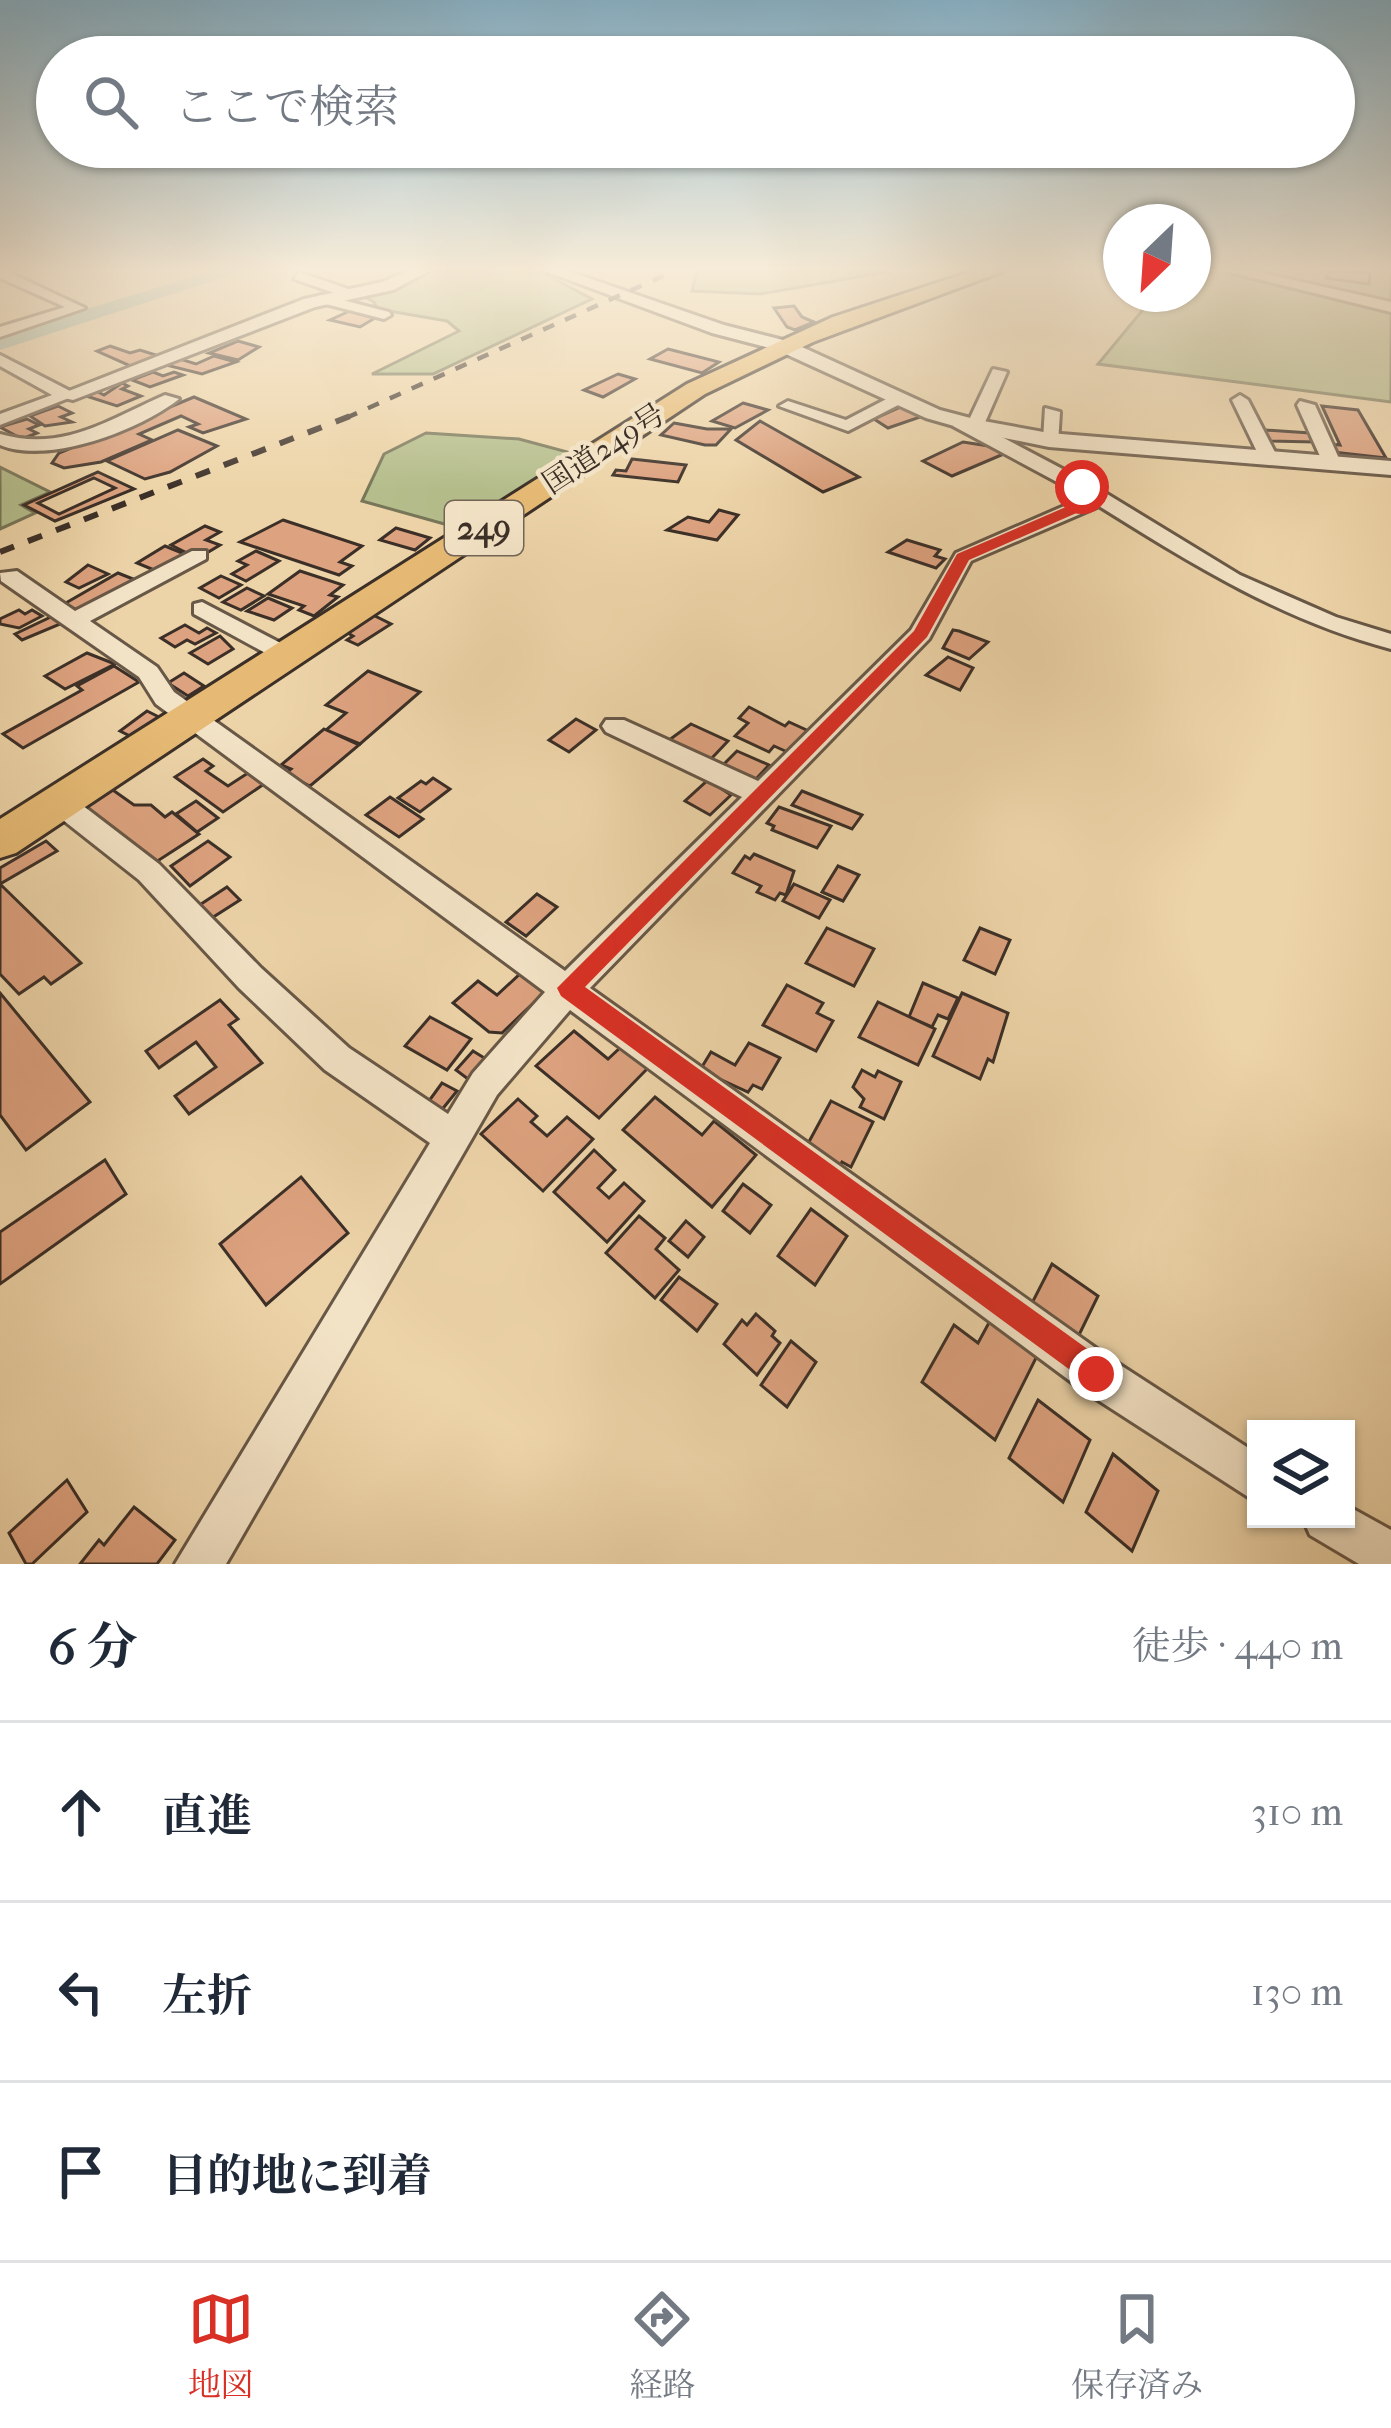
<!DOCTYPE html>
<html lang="ja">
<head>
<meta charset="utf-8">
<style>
  :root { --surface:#fff; --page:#f6f6f7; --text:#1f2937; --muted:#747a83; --line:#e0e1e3; --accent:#d93025 }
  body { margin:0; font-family:"IM FELL French Canon","Noto Serif JP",serif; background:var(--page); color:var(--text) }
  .controls { position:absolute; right:36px; bottom:36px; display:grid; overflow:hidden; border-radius:0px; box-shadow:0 3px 9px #0004 }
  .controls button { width:108px; height:108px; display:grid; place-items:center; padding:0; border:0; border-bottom:3px solid var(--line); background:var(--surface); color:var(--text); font:60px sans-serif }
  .compass { position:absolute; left:1103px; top:204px; width:108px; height:108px; border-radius:50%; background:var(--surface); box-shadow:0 3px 9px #0004; rotate:205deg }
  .stop { position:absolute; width:36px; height:36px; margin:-27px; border:9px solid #d93025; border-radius:50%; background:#fff }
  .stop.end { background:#d93025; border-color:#fff; box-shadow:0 3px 12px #0008 }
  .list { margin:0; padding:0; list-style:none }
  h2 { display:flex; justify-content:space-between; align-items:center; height:156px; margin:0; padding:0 48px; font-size:51px }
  h2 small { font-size:39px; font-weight:400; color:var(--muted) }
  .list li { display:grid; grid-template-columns:78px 1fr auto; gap:36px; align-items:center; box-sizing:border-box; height:180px; padding:0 48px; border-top:3px solid var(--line) }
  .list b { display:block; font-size:45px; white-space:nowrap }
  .list em { font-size:39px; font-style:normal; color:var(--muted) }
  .icon { flex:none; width:66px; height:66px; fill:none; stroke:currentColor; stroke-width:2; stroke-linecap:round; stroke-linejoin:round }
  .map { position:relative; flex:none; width:1391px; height:1564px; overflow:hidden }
  .search { position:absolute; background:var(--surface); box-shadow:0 3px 9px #0004; left:36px; right:36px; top:36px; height:132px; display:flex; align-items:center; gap:30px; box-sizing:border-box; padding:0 42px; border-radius:66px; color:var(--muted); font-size:45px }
  .sheet { height:696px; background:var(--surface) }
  nav { display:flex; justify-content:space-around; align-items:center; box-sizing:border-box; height:168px; border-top:3px solid var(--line); background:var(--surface); font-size:33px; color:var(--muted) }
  nav a { display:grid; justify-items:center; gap:6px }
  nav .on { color:var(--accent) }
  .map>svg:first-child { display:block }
</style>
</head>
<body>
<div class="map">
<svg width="1391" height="1564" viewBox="0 0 1391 1564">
  <rect width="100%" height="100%" fill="#edd4a8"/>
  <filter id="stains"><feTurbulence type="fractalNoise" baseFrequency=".00167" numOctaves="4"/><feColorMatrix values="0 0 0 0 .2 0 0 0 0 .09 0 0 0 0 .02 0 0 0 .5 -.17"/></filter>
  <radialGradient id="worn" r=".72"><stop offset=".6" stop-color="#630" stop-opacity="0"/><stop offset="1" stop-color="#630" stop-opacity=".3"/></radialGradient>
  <g fill="#b4bd8b" stroke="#787659" stroke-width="3">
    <polygon points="427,271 543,273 592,299 433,374 372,374 459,331 447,321 377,309 374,302 363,296"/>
    <polygon points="697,271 892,271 760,294 692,291"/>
    <polygon points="1193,271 1391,271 1391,402 1098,364 1156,294 1193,294"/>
    <polygon points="426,433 519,439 575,454 466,530 362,501 384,454"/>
    <polygon points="0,467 50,492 21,505 35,513 0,529"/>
  </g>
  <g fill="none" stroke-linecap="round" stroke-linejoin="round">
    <polygon fill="#99b8a7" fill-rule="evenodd" points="212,271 243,271 0,350 0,335"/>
  </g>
  <g fill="#dda27f" stroke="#3b2f27" stroke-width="3" fill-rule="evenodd">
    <polygon points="1328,271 1370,273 1369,284 1326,278"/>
    <polygon points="794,306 802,317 814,322 795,330 787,327 774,308"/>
    <polygon points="354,309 367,312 363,314 380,315 360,327 330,320"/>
    <polygon points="238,341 259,347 238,360 209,353"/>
    <polygon points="110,346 130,353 140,350 159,356 133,367 97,351"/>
    <polygon points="668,349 719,362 702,373 650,359"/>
    <polygon points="214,356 236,362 202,374 162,364 180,359 196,364"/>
    <polygon points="153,372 163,376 174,372 183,375 150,387 132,380"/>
    <polygon points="618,374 635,379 603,397 584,390"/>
    <polygon points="122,383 128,386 122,389 141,396 117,406 80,394 92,389 104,395"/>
    <polygon points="194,397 246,419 203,433 189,427 198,424 181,416 139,434 152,440 101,462 64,468 52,463 59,453"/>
    <polygon points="743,403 768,410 735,428 712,421"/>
    <polygon points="58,406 72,413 61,417 72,422 45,426 30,416"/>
    <polygon points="903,406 926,415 888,428 874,419"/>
    <polygon points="1322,406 1358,410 1386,458 1333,452 1329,444 1340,445"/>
    <polygon points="27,419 39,425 29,429 37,433 22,439 0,427"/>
    <polygon points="760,421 859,477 823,492 736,440"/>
    <polygon points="674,423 707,429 731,429 716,445 705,445 661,435"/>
    <polygon points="178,430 217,446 170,472 145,479 107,461"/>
    <polygon points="1265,430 1310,433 1314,442 1269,441"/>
    <polygon points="963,442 995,447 1006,453 952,476 923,461"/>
    <polygon points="632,459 686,465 678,482 613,475 616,470 626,471"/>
    <path d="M98 472 134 489 55 521 24 505ZM94 478 115 488 59 514 38 503Z"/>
    <polygon points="719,510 738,515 717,540 667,530 688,517 709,522"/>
    <polygon points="283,520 362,546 340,562 352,566 339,575 240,542"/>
    <polygon points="205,526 220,532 206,540 220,545 205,554 191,555 171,545"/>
    <polygon points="396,528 430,538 415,550 380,540"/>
    <polygon points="907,540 940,550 935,556 945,559 936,568 888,552"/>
    <polygon points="165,546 187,555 154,570 137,563"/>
    <polygon points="256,551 279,561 246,581 232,574 247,565 238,561"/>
    <polygon points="88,565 108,574 79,588 66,582"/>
    <polygon points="300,571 343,585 330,595 338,597 314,616 299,610 304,606 268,594"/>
    <polygon points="118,573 138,581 80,611 64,604"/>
    <polygon points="221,576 241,585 219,598 200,588"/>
    <polygon points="247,588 264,596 241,610 223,602"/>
    <polygon points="268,598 292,608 274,620 247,611"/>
    <polygon points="19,610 25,614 32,610 42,616 19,628 0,624 0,619"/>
    <polygon points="55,615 65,622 22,640 15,634"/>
    <polygon points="373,615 391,624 358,645 347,640 353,636 346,632"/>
    <polygon points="185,625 199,633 207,628 216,633 195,644 187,640 175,647 161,638"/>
    <polygon points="953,630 959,631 988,642 969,659 943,648"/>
    <polygon points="220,636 233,649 208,664 190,653"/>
    <polygon points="87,653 115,664 65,689 45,676"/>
    <polygon points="948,657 973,668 960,690 926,675"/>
    <polygon points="114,666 139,682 23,748 3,734 82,690 77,686"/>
    <polygon points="368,671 420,692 360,744 326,730 346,713 326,705"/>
    <polygon points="184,673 204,686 188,696 168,683"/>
    <polygon points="749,707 785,726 789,722 813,733 794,755 774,746 769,752 735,736 748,723 739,718"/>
    <polygon points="147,711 163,719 132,737 120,731"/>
    <polygon points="576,719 596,730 569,752 549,740"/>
    <polygon points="691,724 728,741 711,759 665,743"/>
    <polygon points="324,729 359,745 310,786 285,774 291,769 281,765"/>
    <polygon points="737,751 769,765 756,779 750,776 746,780 720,768"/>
    <polygon points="203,759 213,766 206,771 228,786 251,771 267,782 223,812 175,777"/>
    <polygon points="433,778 450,789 420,812 398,798 421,781 426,784"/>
    <polygon points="708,780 731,795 710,815 685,801"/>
    <polygon points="110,788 134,805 151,805 165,817 172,812 199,834 156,862 82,805"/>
    <polygon points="802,791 862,815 852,829 792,805"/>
    <polygon points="390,797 423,819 399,837 366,815"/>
    <polygon points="196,801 218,818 197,832 176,814"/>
    <polygon points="779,807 831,826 817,848 772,830 774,826 767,823"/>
    <polygon points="46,841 57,851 0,884 0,868"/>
    <polygon points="208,841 230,857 190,886 171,866"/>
    <polygon points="754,854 794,871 786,895 780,893 775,900 757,892 761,886 733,873 745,856 750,859"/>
    <polygon points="838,866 859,875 843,901 822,892"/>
    <polygon points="0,884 1,885 81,963 51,984 44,977 19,994 0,974"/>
    <polygon points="794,884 830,900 819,918 783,901"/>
    <polygon points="227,887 240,900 207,921 195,908"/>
    <polygon points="537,894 557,907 526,936 506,922"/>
    <polygon points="827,928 874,949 854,986 806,963"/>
    <polygon points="980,928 1010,940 995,974 964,960"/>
    <polygon points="521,973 546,991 502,1033 489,1032 453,1003 478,981 497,995"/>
    <polygon points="923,983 958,998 948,1019 938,1015 932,1027 909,1017"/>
    <polygon points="787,985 823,1003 817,1013 833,1021 816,1051 763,1025"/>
    <polygon points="0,993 90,1102 26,1150 0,1115"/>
    <polygon points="962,993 1008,1013 993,1062 988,1059 980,1079 933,1056"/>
    <polygon points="220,1000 238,1019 229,1025 262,1063 189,1114 175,1096 216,1067 196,1042 159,1068 146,1051"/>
    <polygon points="878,1002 935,1029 918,1065 859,1037"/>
    <polygon points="430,1017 471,1039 447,1070 405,1046"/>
    <polygon points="574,1031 608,1059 621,1047 648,1068 599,1118 536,1066"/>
    <polygon points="749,1043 780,1058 762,1089 753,1085 748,1092 700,1070 711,1052 735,1065"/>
    <polygon points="473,1051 486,1059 468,1079 456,1070"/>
    <polygon points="862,1070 875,1077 878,1071 901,1082 884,1119 860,1107 864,1099 853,1087"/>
    <polygon points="442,1083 457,1091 440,1112 426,1105"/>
    <polygon points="655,1097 702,1135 714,1121 756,1155 712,1207 623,1130"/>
    <polygon points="518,1099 537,1116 531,1122 547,1136 567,1117 593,1139 543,1191 481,1134"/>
    <polygon points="831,1101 873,1122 851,1167 842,1162 838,1169 804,1151"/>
    <polygon points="594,1150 615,1170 598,1188 609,1198 624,1183 644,1201 607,1242 554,1192"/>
    <polygon points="105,1160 126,1194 0,1284 0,1232"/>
    <polygon points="301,1177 348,1233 266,1305 220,1244"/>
    <polygon points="743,1184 771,1205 750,1233 723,1211"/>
    <polygon points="811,1209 847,1236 815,1285 778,1256"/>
    <polygon points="639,1216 665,1238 656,1249 679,1270 655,1298 606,1253"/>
    <polygon points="686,1221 704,1237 688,1257 669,1241"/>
    <polygon points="1052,1264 1098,1296 1078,1337 1032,1303"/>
    <polygon points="679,1277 717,1304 697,1331 661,1300"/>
    <polygon points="756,1314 775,1331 772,1336 780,1343 757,1375 724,1344 742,1320 747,1325"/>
    <polygon points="991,1319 1038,1354 995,1440 922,1382 954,1325 978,1343"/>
    <polygon points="791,1341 816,1362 787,1407 761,1385"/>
    <polygon points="1038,1400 1090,1440 1063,1502 1009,1458"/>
    <polygon points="1113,1454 1158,1491 1132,1551 1086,1512"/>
    <polygon points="67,1480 87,1512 32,1564 26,1564 9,1533"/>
    <polygon points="134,1507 175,1540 157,1564 80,1564 99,1540 104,1545"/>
  </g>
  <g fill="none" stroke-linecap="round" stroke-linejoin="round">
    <defs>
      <g id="minor">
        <polygon points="0,271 6,271 85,308 0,337 0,327 65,307 0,278"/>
        <polygon points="299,272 351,290 353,293 346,297 294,279"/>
        <polygon points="323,295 389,312 391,315 384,319 318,302 318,296"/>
        <polygon points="0,355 72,392 74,396 0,425 0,414 52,395 0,366"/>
        <path d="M993 369 1007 372 983 427 1089 483 1240 575 1336 617 1391 634V649C1283 621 1192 564 1099 506L971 561 929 639 590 988 1111 1359 1256 1453V1502L1081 1389 570 1010 497 1095 226 1564H175L430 1143 325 1070 239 988 139 880 49 809 45 802 49 795H69L159 864 261 968 349 1048 448 1114 473 1073 545 992 156 704 139 677 1 581 0 573 17 571 75 611 192 551H206V559L90 621 157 667 174 692 565 971 742 797 606 732 602 726 606 720H624L758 781 911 630 956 553 1085 497 953 426V418L969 420Z"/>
        <polygon points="898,393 904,394 904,402 848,431 779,406 788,401 846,420"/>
        <path d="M165 395 179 399C140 430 49 465 0 445V434C63 452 108 420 165 395Z"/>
        <polygon points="1240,395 1248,400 1278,458 1276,462 1260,458 1232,400"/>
        <polygon points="1300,401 1315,405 1341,463 1339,467 1323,463 1297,405"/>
        <polygon points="1045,408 1060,412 1058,444 1043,440"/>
        <polygon points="202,602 294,650 298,655 286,662 278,660 194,614 194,604"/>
        <polygon points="1346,1505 1391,1530 1391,1564 1359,1564 1310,1535 1303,1519 1346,1519"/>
      </g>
      <g id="tertiary">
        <polygon points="408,271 429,271 393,290 315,307 73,400 56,396 304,299 382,282"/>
        <polygon points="545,271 568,271 724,325 791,342 940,410 978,420 1049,433 1391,461 1391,475 1049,447 975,432 926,418 777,350 712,333"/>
        <polygon points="1225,271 1253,271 1391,302 1391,312"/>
      </g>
      <polygon id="trunk" points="973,271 1004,271 813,342 705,394 16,853 0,858 0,819 687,384 833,317"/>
    </defs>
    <use href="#minor" stroke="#685847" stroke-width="6"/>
    <use href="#tertiary" stroke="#685847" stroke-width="6"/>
    <use href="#trunk" stroke="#3b2f27" stroke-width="6"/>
    <use href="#minor" fill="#f3e3c6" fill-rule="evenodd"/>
    <use href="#tertiary" fill="#f3e3c6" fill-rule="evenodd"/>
    <use href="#trunk" fill="#e6ba74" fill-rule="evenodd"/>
    <polyline stroke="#3b2f27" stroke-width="4.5" stroke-dasharray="12 12" stroke-linecap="butt" points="346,418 674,271"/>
    <polyline stroke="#3b2f27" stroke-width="6" stroke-dasharray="15 15" stroke-linecap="butt" points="0,552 353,415"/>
  </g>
  <linearGradient id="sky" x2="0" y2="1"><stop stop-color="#88b6ce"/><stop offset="0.55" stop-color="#f7ecd8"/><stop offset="1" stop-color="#f7ecd8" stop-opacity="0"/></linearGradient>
  <rect width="1391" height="490" fill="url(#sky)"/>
  <polygon fill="#d93025" points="1082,482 1104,495 1104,501 969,560 927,637 585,987 1107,1363 1111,1374 1107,1385 1096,1389 561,996 557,988 914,631 957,554 1089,497 1075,487"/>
  <g text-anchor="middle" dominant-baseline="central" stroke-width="9" stroke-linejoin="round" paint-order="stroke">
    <g font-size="30" fill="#3b2f27" stroke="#f3e3c6">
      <text transform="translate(604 449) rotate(-33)">国道249号</text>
    </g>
    <rect fill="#f3e3c6" stroke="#726557" stroke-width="3" x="445" y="501" width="78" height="54" rx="9"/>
    <g font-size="33" font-weight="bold" fill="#3b2f27">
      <text x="484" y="528">249</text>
    </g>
  </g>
  <rect width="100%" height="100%" filter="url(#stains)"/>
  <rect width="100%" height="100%" fill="url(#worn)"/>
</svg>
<div class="controls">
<button><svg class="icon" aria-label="layers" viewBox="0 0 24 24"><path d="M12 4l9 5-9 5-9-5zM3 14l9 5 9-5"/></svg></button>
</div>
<svg class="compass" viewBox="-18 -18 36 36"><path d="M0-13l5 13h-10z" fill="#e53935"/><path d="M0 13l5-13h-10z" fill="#747a83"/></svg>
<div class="stop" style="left:1082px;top:487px"></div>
<div class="stop end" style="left:1096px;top:1374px"></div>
<div class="search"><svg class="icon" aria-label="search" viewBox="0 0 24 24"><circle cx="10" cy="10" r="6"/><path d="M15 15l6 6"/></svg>ここで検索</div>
</div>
<section class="sheet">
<h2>6 分<small>徒歩 · 440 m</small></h2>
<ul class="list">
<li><svg class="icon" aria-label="ahead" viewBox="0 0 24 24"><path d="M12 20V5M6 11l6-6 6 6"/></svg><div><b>直進</b></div><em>310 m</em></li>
<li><svg class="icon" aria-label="left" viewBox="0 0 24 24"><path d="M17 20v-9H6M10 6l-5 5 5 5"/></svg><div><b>左折</b></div><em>130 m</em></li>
<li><svg class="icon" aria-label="arrive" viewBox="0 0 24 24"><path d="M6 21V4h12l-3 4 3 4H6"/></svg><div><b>目的地に到着</b></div></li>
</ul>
</section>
<nav>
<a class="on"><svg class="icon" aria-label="map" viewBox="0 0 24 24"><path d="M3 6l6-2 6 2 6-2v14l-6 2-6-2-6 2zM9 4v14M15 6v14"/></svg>地図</a>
<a><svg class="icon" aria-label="directions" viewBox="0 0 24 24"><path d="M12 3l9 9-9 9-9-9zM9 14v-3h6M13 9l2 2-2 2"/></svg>経路</a>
<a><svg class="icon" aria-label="saved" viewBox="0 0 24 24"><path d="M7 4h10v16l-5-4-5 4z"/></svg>保存済み</a>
</nav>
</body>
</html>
